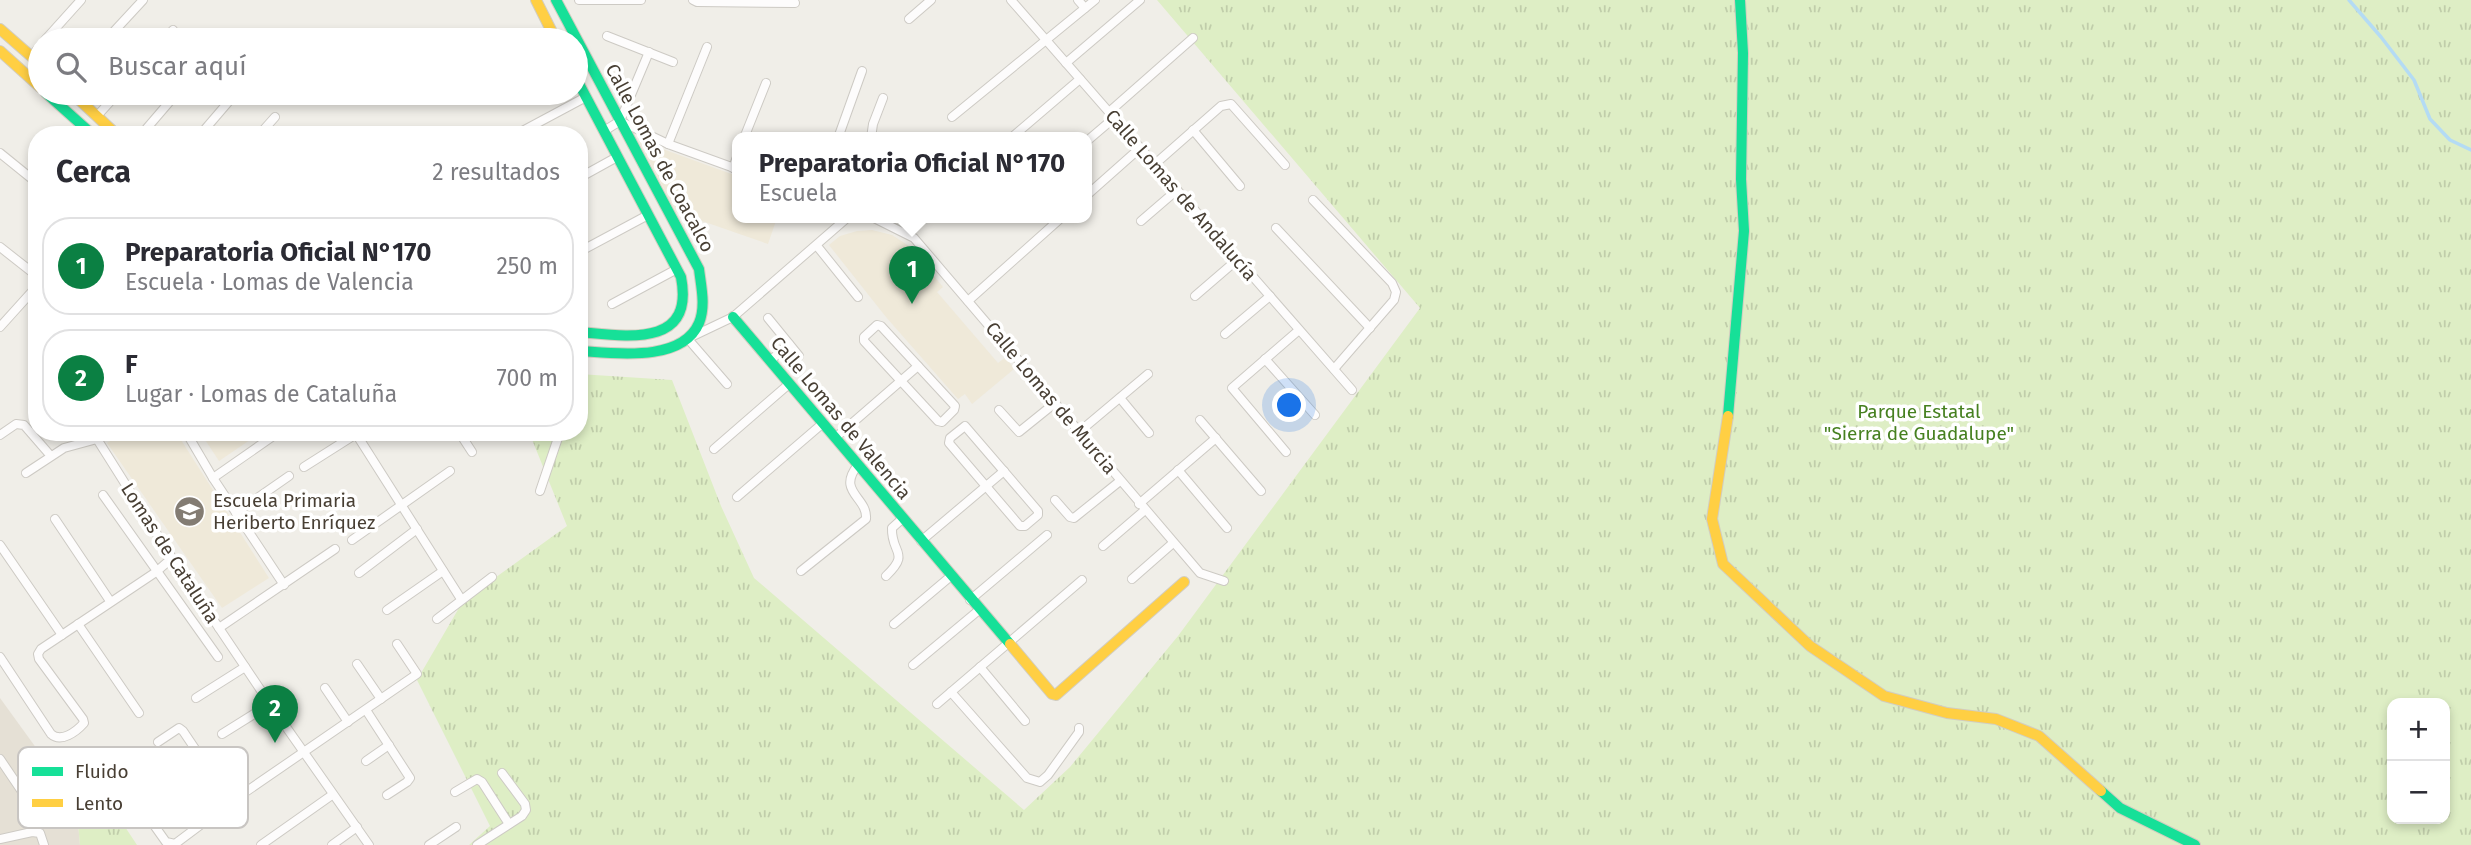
<!DOCTYPE html>
<html lang="es">
<head>
<meta charset="utf-8">
<style>
  :root { --surface:#fff; --page:#f2f2f3; --text:#2b2b33; --muted:#7c7c81; --line:#e1e1e2; --accent:#0b8043 }
  body { margin:0; font-family:"Fira Sans",sans-serif; background:var(--page); color:var(--text) }
  .controls { position:absolute; right:21px; bottom:21px; display:grid; overflow:hidden; border-radius:14px; box-shadow:0 4px 10px #0003 }
  .controls button { width:63px; height:63px; display:grid; place-items:center; padding:0; border:0; border-bottom:2px solid var(--line); background:var(--surface); color:var(--text); font:35px sans-serif }
  .you { position:absolute; left:1290px; top:406px; width:24px; height:24px; margin:-18px; border:5px solid #fff; border-radius:50%; background:#1a73e8; box-shadow:0 0 0 10px #1a73e833 }
  .badge { display:grid; place-items:center; width:46px; height:46px; border-radius:50%; background:var(--accent); color:#fff; font-size:23px; font-weight:700 }
  .pin { position:absolute; translate:-50% -58px; filter:drop-shadow(0 2px 4px #0008) }
  .pin::after { content:''; position:absolute; top:37px; width:24px; height:21px; background:inherit; clip-path:polygon(0 0,100% 0,50% 100%) }
  .popup { position:absolute; left:732px; top:132px; width:360px; height:91px; box-sizing:border-box; display:grid; place-content:center; border-radius:14px; background:var(--surface); filter:drop-shadow(0 2px 5px #0005); font-size:23px; white-space:nowrap; color:var(--muted) }
  .popup b { font-size:26px; color:var(--text) }
  .popup::after { content:''; position:absolute; left:50%; top:100%; margin-left:-14px; border:14px solid transparent; border-top-color:var(--surface) }
  .list { margin:0; padding:0; list-style:none }
  h2 { display:flex; justify-content:space-between; align-items:center; height:91px; margin:0; padding:0 28px; font-size:30px }
  h2 small { font-size:23px; font-weight:400; color:var(--muted) }
  .list li { display:grid; grid-template-columns:46px 1fr auto; gap:21px; align-items:center; box-sizing:border-box; height:98px; margin:0 14px 14px; padding:0 14px; border:2px solid var(--line); border-radius:28px }
  .list b { display:block; font-size:26px; white-space:nowrap }
  .list p { margin:0; font-size:23px; white-space:nowrap; color:var(--muted) }
  .list em { font-size:23px; font-style:normal; color:var(--muted) }
  .icon { flex:none; width:38px; height:38px; fill:none; stroke:currentColor; stroke-width:2; stroke-linecap:round; stroke-linejoin:round }
  .map { position:relative; flex:none; width:2471px; height:845px; overflow:hidden }
  .search { position:absolute; background:var(--surface); box-shadow:0 4px 10px #0003; left:28px; top:28px; width:560px; height:77px; display:flex; align-items:center; gap:18px; box-sizing:border-box; padding:0 24px; border-radius:38px; color:var(--muted); font-size:26px }
  .panel { position:absolute; background:var(--surface); box-shadow:0 4px 10px #0003; left:28px; top:126px; width:560px; height:315px; border-radius:28px }
  .map>svg:first-child { display:block }
</style>
</head>
<body>
<div class="map">
<svg width="2471" height="845" viewBox="0 0 2471 845">
  <defs>
    <pattern id="grass-tufts" width="24" height="20" patternUnits="userSpaceOnUse" patternTransform="scale(1.75)"><rect width="24" height="20" fill="#deeec5"/><path d="M3 7l-1-3M5 7V3M7 7l1-3M15 17l-1-3M17 17v-4M19 17l1-3" fill="none" stroke="#c0cdaa"/></pattern>
  </defs>
  <rect width="100%" height="100%" fill="#f0eee8"/>
  <polygon fill="#e5e0d5" points="0,698 76,803 80,845 0,845"/>
  <g fill="#efe9d9">
    <polygon points="638,140 737,176 737,218 777,218 768,244 676,212"/>
    <polygon points="872,230 892,235 909,246 943,287 937,292 998,363 1006,357 1014,369 972,404 965,394 958,399 886,317 829,245 840,236 857,231"/>
    <polygon points="124,432 176,432 269,578 222,608 107,443"/>
    <polygon points="200,432 244,432 250,440 219,461"/>
  </g>
  <g fill="url(#grass-tufts)" fill-rule="evenodd">
    <path d="M1157 0H2471V845H469L490 826 417 680 463 601 567 526 529 432H579V374L672 380 721 506 754 578 1024 810 1070 767 1178 636 1420 308ZM2392 703H2445V819H2392Z"/>
    <polygon points="96,783 137,845 80,845 76,803 87,799"/>
  </g>
  <g fill="none" stroke-linecap="round" stroke-linejoin="round">
    <polyline stroke="#b4dbf4" stroke-width="3.5" points="2349,0 2381,37 2414,80 2430,119 2450,140 2471,150"/>
    <defs>
      <g id="street">
        <polyline points="579,0 641,0"/>
        <polyline points="693,0 697,2 795,3"/>
        <polyline points="1011,0 1352,390"/>
        <polyline points="1078,0 1085,8"/>
        <polyline points="909,19 931,0"/>
        <polyline points="607,36 673,62"/>
        <polyline points="45,40 81,0"/>
        <polyline points="106,40 143,0"/>
        <polyline points="164,40 173,30"/>
        <polyline points="534,40 551,31"/>
        <polyline points="32,56 40,46"/>
        <polyline points="1066,63 1140,0"/>
        <polyline points="1109,112 1193,38"/>
        <polyline points="97,116 118,93"/>
        <polyline points="952,117 1095,0"/>
        <polyline points="620,121 668,144 737,169"/>
        <polyline points="1193,130 1240,186"/>
        <polyline points="604,131 620,121 649,52"/>
        <polyline points="141,135 177,93"/>
        <polyline points="200,135 236,93"/>
        <polyline points="259,135 275,117"/>
        <polyline points="515,135 586,97"/>
        <polyline points="744,138 766,83"/>
        <polyline points="838,138 862,71"/>
        <polyline points="871,138 873,124 883,98"/>
        <polyline points="1011,138 1080,79"/>
        <polyline points="1087,141 1114,118"/>
        <polyline points="668,144 707,47"/>
        <polyline points="0,153 37,183"/>
        <polyline points="1155,164 1221,106 1231,104 1285,165"/>
        <polyline points="733,168 737,157"/>
        <polyline points="579,178 617,157"/>
        <polyline points="1087,195 1140,148"/>
        <polyline points="1313,200 1392,283 1396,292 1394,300 1334,369"/>
        <polyline points="874,218 914,238 1200,573 1224,581"/>
        <polyline points="1141,221 1177,190"/>
        <polyline points="1276,228 1370,328"/>
        <polyline points="817,246 858,297"/>
        <polyline points="0,247 37,276"/>
        <polyline points="579,252 648,215"/>
        <polyline points="1195,296 1238,259"/>
        <polyline points="968,301 1061,218"/>
        <polyline points="612,304 677,269"/>
        <polyline points="768,318 799,356"/>
        <polygon points="877,325 881,326 955,406 954,410 942,422 938,421 864,341 864,337"/>
        <polyline points="0,327 37,286"/>
        <polyline points="1225,334 1270,296"/>
        <polyline points="691,337 733,317 847,218"/>
        <polyline points="688,339 727,384"/>
        <polyline points="1265,359 1315,415"/>
        <polyline points="770,361 789,344"/>
        <polyline points="1120,398 1149,433"/>
        <polyline points="999,410 1019,432 1055,403"/>
        <polyline points="1200,420 1261,491"/>
        <polygon points="965,426 1038,511 1038,515 1025,526 1020,526 949,443 950,438"/>
        <polyline points="186,432 213,478 284,585"/>
        <polyline points="355,432 461,599"/>
        <polyline points="459,432 472,452"/>
        <polyline points="1079,432 1148,374"/>
        <polyline points="0,435 16,424 24,425 50,455"/>
        <polyline points="835,438 918,366"/>
        <polyline points="97,439 172,558 270,704 369,845"/>
        <polyline points="714,449 789,384"/>
        <polyline points="1286,452 1232,388 1299,330"/>
        <polyline points="304,467 356,434"/>
        <polyline points="1178,470 1227,528"/>
        <polyline points="26,473 64,448 97,439 107,432"/>
        <polyline points="213,478 279,432"/>
        <polyline points="540,491 560,432"/>
        <polyline points="103,495 218,657"/>
        <polyline points="737,497 822,424"/>
        <polyline points="1055,500 1070,517 1074,518 1120,481"/>
        <polyline points="1139,504 1216,438"/>
        <polyline points="236,513 289,476"/>
        <polyline points="55,519 110,601"/>
        <polyline points="352,540 450,471"/>
        <polyline points="921,541 1004,471"/>
        <polyline points="0,545 62,635"/>
        <polyline points="1103,546 1145,510"/>
        <path d="M801 571 866 519C868 497 836 492 858 465"/>
        <polyline points="359,573 417,529"/>
        <path d="M886 576C911 552 891 554 892 528L902 519"/>
        <polyline points="1132,579 1173,543"/>
        <polyline points="970,600 1047,535"/>
        <polyline points="387,610 443,571"/>
        <polyline points="437,619 492,577"/>
        <polyline points="78,624 139,713"/>
        <polyline points="894,624 951,576"/>
        <polyline points="219,628 335,549"/>
        <path d="M0 657 51 734C61 743 76 732 84 723L83 719 39 659 38 654 41 649 156 572 172 558"/>
        <polyline points="357,664 381,699"/>
        <polyline points="913,665 979,610"/>
        <polyline points="980,667 1025,721"/>
        <polyline points="325,688 348,722"/>
        <polyline points="951,692 1027,778 1040,782 1048,775 1079,732 1079,728"/>
        <polyline points="196,698 245,667"/>
        <polyline points="937,704 1082,580"/>
        <polyline points="366,710 410,778 407,782 387,795"/>
        <polyline points="222,734 270,704"/>
        <polyline points="158,742 179,728 183,731 231,802"/>
        <polyline points="0,759 27,799"/>
        <polyline points="366,761 389,745"/>
        <polyline points="117,773 166,842 175,844 231,802 417,674 397,644"/>
        <polyline points="177,782 205,764"/>
        <polyline points="455,792 477,779 482,782 509,824"/>
        <polyline points="0,839 32,832 40,833 44,845"/>
        <polyline points="261,845 332,795"/>
        <polyline points="332,845 357,827"/>
        <polyline points="429,845 456,827"/>
        <polyline points="477,845 522,816 526,810 525,804 502,773"/>
      </g>
      <g id="fast">
        <path d="M556 0 699 269C701 286 706 306 699 323 682 363 614 353 579 351"/>
        <path d="M576 78 681 277C695 349 625 336 579 332"/>
        <polyline points="46,93 93,135"/>
        <polyline points="733,317 1010,644"/>
        <polyline points="1728,416 1744,231 1741,179 1743,53 1740,0"/>
        <polyline points="2101,791 2120,808 2195,845"/>
      </g>
      <g id="slow">
        <polyline points="536,0 556,40"/>
        <polyline points="0,29 40,64"/>
        <polyline points="0,51 40,87"/>
        <polyline points="72,93 117,135"/>
        <polyline points="1728,416 1712,519 1723,564 1810,646 1884,696 1947,713 1996,719 2039,736 2101,791"/>
        <polyline points="1010,644 1052,694 1056,695 1184,582"/>
      </g>
    </defs>
    <use href="#street" stroke="#cdcac4" stroke-width="10"/>
    <use href="#fast" stroke="#d2cdc0" stroke-width="12"/>
    <use href="#slow" stroke="#d2cdc0" stroke-width="12"/>
    <use href="#street" stroke="#fdfcfc" stroke-width="8"/>
    <use href="#fast" stroke="#16e098" stroke-width="10"/>
    <use href="#slow" stroke="#ffcf43" stroke-width="10"/>
  </g>
  <defs>
    <symbol id="school-disc" viewBox="-11 -11 22 22"><circle r="9.5" fill="#837c73" stroke="#fff"/><path d="M0-5L7-2L0 1L-7-2ZM-4 1L0 2.5L4 1V4Q0 6-4 4Z" fill="#fff"/></symbol>
  </defs>
  <g fill-rule="evenodd">
    <use href="#school-disc" x="172" y="494" width="35" height="35"/>
  </g>
  <g text-anchor="middle" dominant-baseline="central" stroke-width="7" stroke-linejoin="round" paint-order="stroke">
    <g font-size="19" fill="#483f34" stroke="#fff">
      <text transform="translate(660 158) rotate(62)">Calle Lomas de Coacalco</text>
      <text transform="translate(1181 195) rotate(49)">Calle Lomas de Andalucía</text>
      <text transform="translate(1051 398) rotate(50)">Calle Lomas de Murcia</text>
      <text transform="translate(841 418) rotate(50)">Calle Lomas de Valencia</text>
      <text transform="translate(170 553) rotate(57)">Lomas de Cataluña</text>
    </g>
    <g font-size="19" fill="#468020" stroke="#fff">
      <text x="1919" y="411">Parque Estatal<tspan x="1919" dy="22">"Sierra de Guadalupe"</tspan></text>
    </g>
    <g font-size="19" fill="#483f34" stroke="#fff" text-anchor="start">
      <text x="213" y="500">Escuela Primaria<tspan x="213" dy="22">Heriberto Enríquez</tspan></text>
    </g>
  </g>
  <rect x="18" y="747" width="230" height="81" rx="10" fill="#fff" stroke="#c8c5c2" stroke-width="2"/>
  <rect x="32" y="767" width="31" height="9" fill="#16e098"/>
  <rect x="32" y="799" width="31" height="8" fill="#ffcf43"/>
  <g font-size="19" fill="#483f34">
    <text x="75" y="778">Fluido</text>
    <text x="75" y="810">Lento</text>
  </g>
</svg>
<div class="controls">
<button>+</button>
<button>−</button>
</div>
<div class="you"></div>
<div class="pin badge" style="left:912px;top:304px">1</div>
<div class="popup"><b>Preparatoria Oficial N°170</b>Escuela</div>
<div class="pin badge" style="left:275px;top:743px">2</div>
<div class="search"><svg class="icon" aria-label="search" viewBox="0 0 24 24"><circle cx="10" cy="10" r="6"/><path d="M15 15l6 6"/></svg>Buscar aquí</div>
<section class="panel">
<h2>Cerca<small>2 resultados</small></h2>
<ul class="list">
<li><span class="badge">1</span><div><b>Preparatoria Oficial N°170</b><p>Escuela · Lomas de Valencia</p></div><em>250 m</em></li>
<li><span class="badge">2</span><div><b>F</b><p>Lugar · Lomas de Cataluña</p></div><em>700 m</em></li>
</ul>
</section>
</div>
</body>
</html>
